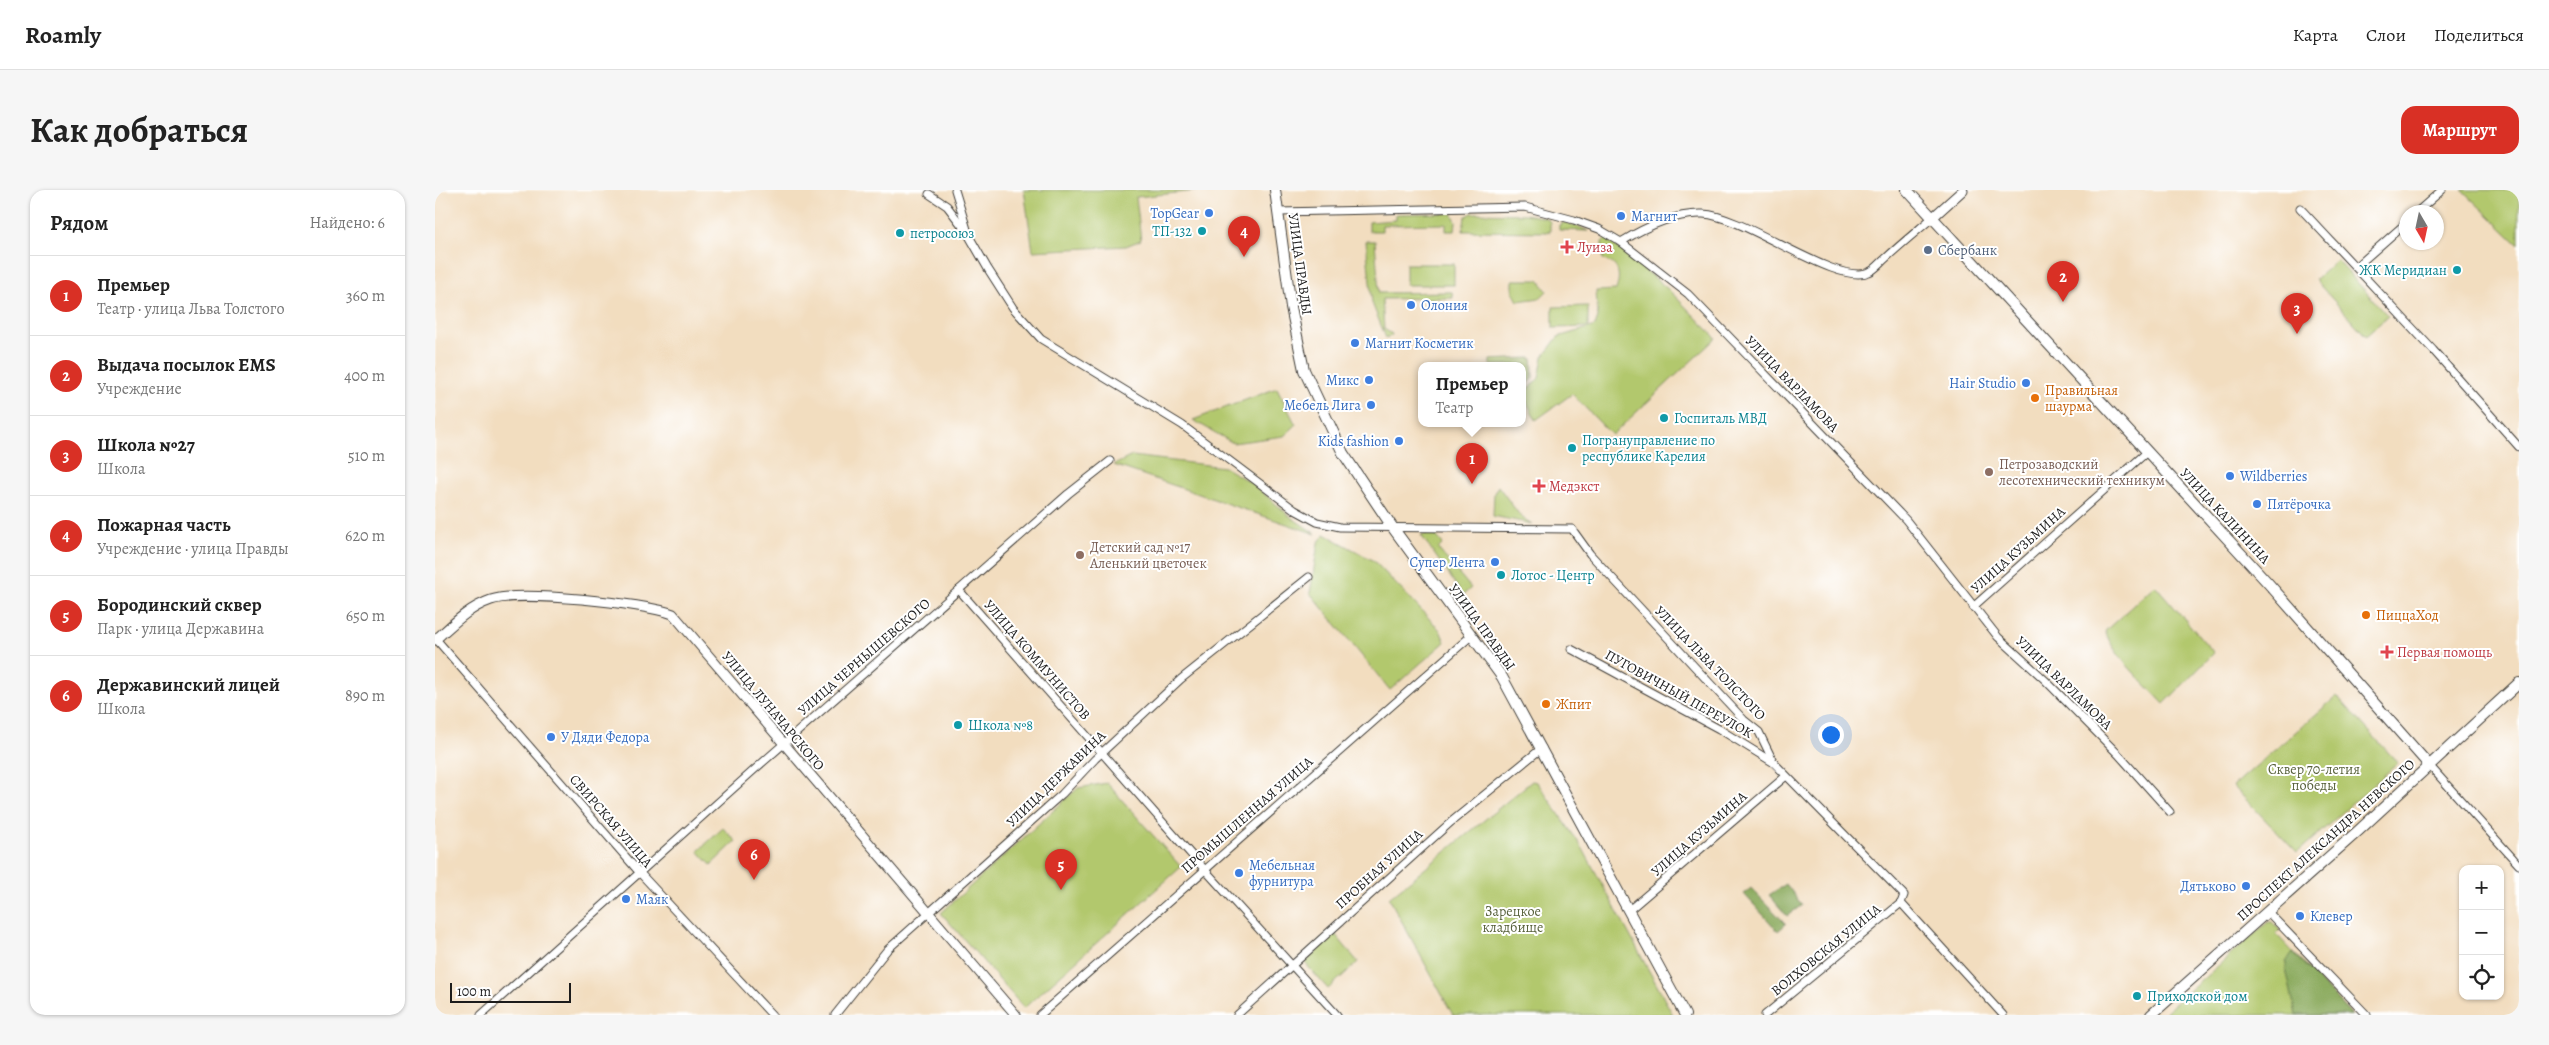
<!DOCTYPE html>
<html lang="ru">
<head>
<meta charset="utf-8">
<style>
  :root { --surface:#fff; --page:#f6f6f6; --text:#222; --muted:#767676; --line:#e0e0e0; --accent:#d93025 }
  body { margin:0; font-family:Alegreya,serif; background:var(--page); color:var(--text) }
  .controls { position:absolute; right:15px; bottom:15px; display:grid; overflow:hidden; border-radius:10px; box-shadow:0 1px 4px #0004 }
  .controls button { width:45px; height:45px; display:grid; place-items:center; padding:0; border:0; border-bottom:1px solid var(--line); background:var(--surface); color:var(--text); font:25px sans-serif }
  .compass { position:absolute; left:1964px; top:15px; width:45px; height:45px; border-radius:50%; background:var(--surface); box-shadow:0 1px 4px #0004; rotate:171deg }
  .scale { position:absolute; left:15px; bottom:12px; width:121px; box-sizing:border-box; padding-left:5px; border:2px solid #1c1c1c; border-top:0; font-size:14px; line-height:18px; white-space:nowrap; color:#1c1c1c; -webkit-text-stroke:4px #fff; paint-order:stroke }
  .you { position:absolute; left:1395px; top:544px; width:18px; height:18px; margin:-12px; border:4px solid #fff; border-radius:50%; background:#1a73e8; box-shadow:0 0 0 8px #1a73e833 }
  .badge { display:grid; place-items:center; width:32px; height:32px; border-radius:50%; background:var(--accent); color:#fff; font-size:16px; font-weight:700 }
  .pin { position:absolute; translate:-50% -41px; filter:drop-shadow(0 1px 2px #0008) }
  .pin::after { content:''; position:absolute; top:26px; width:18px; height:15px; background:inherit; clip-path:polygon(0 0,100% 0,50% 100%) }
  .popup { position:absolute; left:983px; top:172px; width:108px; height:65px; box-sizing:border-box; display:grid; place-content:center; border-radius:10px; background:var(--surface); filter:drop-shadow(0 1px 4px #0005); font-size:16px; white-space:nowrap; color:var(--muted) }
  .popup b { font-size:19px; color:var(--text) }
  .popup::after { content:''; position:absolute; left:50%; top:100%; margin-left:-10px; border:10px solid transparent; border-top-color:var(--surface) }
  .list { margin:0; padding:0; list-style:none }
  h2 { display:flex; justify-content:space-between; align-items:center; height:65px; margin:0; padding:0 20px; font-size:21px }
  h2 small { font-size:16px; font-weight:400; color:var(--muted) }
  .list li { display:grid; grid-template-columns:32px 1fr auto; gap:15px; align-items:center; box-sizing:border-box; height:80px; padding:0 20px; border-top:1px solid var(--line) }
  .list b { display:block; font-size:19px; white-space:nowrap }
  .list p { margin:0; font-size:16px; white-space:nowrap; color:var(--muted) }
  .list em { font-size:16px; font-style:normal; color:var(--muted) }
  .icon { flex:none; width:28px; height:28px; fill:none; stroke:currentColor; stroke-width:2; stroke-linecap:round; stroke-linejoin:round }
  .map { position:relative; flex:none; width:2084px; height:825px; overflow:hidden; border-radius:15px }
  header { display:flex; align-items:center; gap:30px; box-sizing:border-box; height:70px; padding:0 25px; background:var(--surface); border-bottom:1px solid var(--line) }
  header strong { font-size:24px }
  nav { display:flex; gap:28px; margin-inline-start:auto; font-size:18px }
  .intro { display:flex; align-items:center; justify-content:space-between; box-sizing:border-box; height:120px; padding:0 30px }
  h1 { margin:0; font-size:35px }
  .button { padding:12px 22px; border-radius:15px; background:var(--accent); color:#fff; font-size:18px; font-weight:700 }
  main { display:flex; gap:30px; padding:0 30px }
  aside { flex:1; background:var(--surface); border-radius:15px; box-shadow:0 1px 4px #0004 }
  .map>svg:first-child { display:block }
</style>
</head>
<body>
<header>
<strong>Roamly</strong>
<nav><a>Карта</a><a>Слои</a><a>Поделиться</a></nav>
</header>
<div class="intro"><h1>Как добраться</h1><a class="button">Маршрут</a></div>
<main>
<aside>
<h2>Рядом<small>Найдено: 6</small></h2>
<ul class="list">
<li><span class="badge">1</span><div><b>Премьер</b><p>Театр · улица Льва Толстого</p></div><em>360 m</em></li>
<li><span class="badge">2</span><div><b>Выдача посылок EMS</b><p>Учреждение</p></div><em>400 m</em></li>
<li><span class="badge">3</span><div><b>Школа №27</b><p>Школа</p></div><em>510 m</em></li>
<li><span class="badge">4</span><div><b>Пожарная часть</b><p>Учреждение · улица Правды</p></div><em>620 m</em></li>
<li><span class="badge">5</span><div><b>Бородинский сквер</b><p>Парк · улица Державина</p></div><em>650 m</em></li>
<li><span class="badge">6</span><div><b>Державинский лицей</b><p>Школа</p></div><em>890 m</em></li>
</ul>
</aside>
<div class="map">
<svg width="2084" height="825" viewBox="0 0 2084 825">
  <rect width="100%" height="100%" fill="#fff"/>
  <filter id="ink" filterUnits="userSpaceOnUse"><feTurbulence type="fractalNoise" baseFrequency=".02" numOctaves="2"/><feDisplacementMap in="SourceGraphic" scale="10" xChannelSelector="R" yChannelSelector="G"/><feConvolveMatrix kernelMatrix="1 2 1 2 8 2 1 2 1" color-interpolation-filters="sRGB"/></filter>
  <filter id="wash" filterUnits="userSpaceOnUse"><feTurbulence type="fractalNoise" baseFrequency=".0096" numOctaves="4" result="noise"/><feDisplacementMap in="SourceGraphic" scale="20" xChannelSelector="R" yChannelSelector="G"/><feGaussianBlur stdDeviation="1.12" result="paint"/><feColorMatrix in="noise" values="0 0 0 0 0 0 0 0 0 0 0 0 0 0 0 0 0 1.4 0 .05"/><feComposite in="paint" operator="in"/></filter>
  <g filter="url(#wash)">
    <rect width="100%" height="100%" fill="#f2ddbf"/>
    <g fill="#b2c86d" stroke="#677244">
      <polygon points="589,0 762,0 762,1 701,7 706,50 691,56 598,61"/>
      <polygon points="2027,0 2084,0 2084,55"/>
      <polygon points="1017,23 1021,31 1020,41 1011,41 1011,34 947,35 947,41 934,41 934,32 961,30 961,24"/>
      <polygon points="1037,23 1090,24 1111,28 1115,32 1115,42 1028,41 1030,27"/>
      <polygon points="1130,32 1154,41 1124,40 1124,35"/>
      <path d="M1171 48 1233 99 1281 148 1177 245 1137 204 1101 230 1088 205 1104 188 1108 167 1123 147 1160 136 1163 128 1161 101 1181 100C1186 85 1184 73 1168 70L1167 52Z"/>
      <polygon points="931,51 940,51 944,103 1017,102 1018,108 947,109 949,139 957,144 956,146 951,148 937,113"/>
      <polygon points="1902,70 1953,126 1931,146 1880,90"/>
      <rect x="971" y="74" width="48" height="21"/>
      <polygon points="1078,90 1104,90 1112,101 1105,108 1083,111 1078,102"/>
      <polygon points="1153,116 1153,137 1118,138 1118,117"/>
      <polygon points="1097,168 1098,189 1087,199 1087,175 1055,175 1055,170"/>
      <polygon points="842,198 861,235 849,246 798,253 758,230"/>
      <polygon points="697,266 789,277 818,294 857,328 881,344 679,275"/>
      <polygon points="1063,296 1086,327 1097,334 1058,326 1059,303"/>
      <polygon points="993,343 999,343 1008,354 1003,359 1036,398 1028,405 986,345"/>
      <polygon points="890,344 939,371 1005,440 1010,452 955,500 875,403 883,353"/>
      <path d="M1720 395 1779 463 1729 514C1711 494 1679 467 1670 441Z"/>
      <polygon points="1902,506 1963,573 1862,663 1798,596"/>
      <polygon points="1097,591 1102,592 1148,659 1238,825 1018,825 954,708"/>
      <polygon points="672,593 746,677 589,818 506,723 643,598"/>
      <polygon points="288,638 301,651 276,675 263,661"/>
      <polygon points="1833,732 1837,732 1845,740 1841,744 1917,825 1727,825"/>
      <polygon points="899,743 923,772 893,799 870,773"/>
    </g>
    <g fill="#8dac60" stroke="#54643e">
      <polygon points="1351,694 1367,715 1352,726 1334,705"/>
      <polygon points="1316,698 1351,734 1343,741 1309,704"/>
      <polygon points="1858,763 1917,825 1861,825 1851,779 1851,772"/>
    </g>
  </g>
  <g filter="url(#ink)">
    <g fill="none" stroke-linecap="round" stroke-linejoin="round">
      <defs>
        <g id="minor">
          <polyline points="520,0 534,46 553,79 578,118 606,149 747,235 860,320 882,332 905,337 1137,339 1155,364 1309,530 1324,542 1339,573 1469,705 1466,713 1568,825"/>
          <polyline points="494,4 512,16 528,37"/>
          <polyline points="1865,18 1998,160 2084,257"/>
          <polyline points="843,22 1090,17 1139,30 1164,39 1186,52 1253,104 1471,330 1563,447 1610,490 1683,564 1735,622"/>
          <polyline points="1982,22 2007,0"/>
          <path d="M1186 52C1210 37 1239 23 1268 24 1311 26 1402 97 1434 82 1440 80 1446 72 1451 68 1466 54 1482 41 1497 28"/>
          <polyline points="1921,77 1972,32"/>
          <polyline points="524,400 761,670 902,825"/>
          <polyline points="1538,417 1712,262"/>
          <polyline points="1,449 204,682 337,825"/>
          <polyline points="1136,459 1284,539 1339,573"/>
          <polyline points="1994,575 2084,675"/>
          <polyline points="1193,721 1351,586"/>
          <polyline points="1832,721 1932,825"/>
          <polyline points="46,825 319,580 633,304 675,271"/>
          <polyline points="400,825 452,760 627,604 660,569 746,489 874,387"/>
          <polyline points="605,825 1037,445"/>
          <polyline points="802,825 1016,632 1107,558"/>
          <polyline points="1330,825 1466,713"/>
        </g>
        <g id="tertiary">
          <polyline points="1497,28 1528,0"/>
          <path d="M0 450C17 435 33 418 56 410 84 400 209 413 238 424L581 825"/>
        </g>
        <g id="secondary">
          <polyline points="840,0 856,117 869,180 908,263 958,338 1067,487 1250,825"/>
          <polyline points="1472,0 1833,393 1994,575"/>
          <polyline points="1716,825 1922,642 2084,493"/>
        </g>
      </defs>
      <use href="#minor" stroke="#3c3934" stroke-width="9"/>
      <use href="#tertiary" stroke="#3c3934" stroke-width="11"/>
      <use href="#secondary" stroke="#3c3934" stroke-width="12"/>
      <use href="#minor" stroke="#fff" stroke-width="7"/>
      <use href="#tertiary" stroke="#fff" stroke-width="9"/>
      <use href="#secondary" stroke="#fff" stroke-width="10"/>
    </g>
  </g>
  <g fill="#3f7fe0" stroke="#fff" stroke-width="2">
    <circle cx="774" cy="23" r="5"/>
    <circle cx="1186" cy="26" r="5"/>
    <circle cx="976" cy="115" r="5"/>
    <circle cx="920" cy="153" r="5"/>
    <circle cx="934" cy="190" r="5"/>
    <circle cx="1591" cy="193" r="5"/>
    <circle cx="936" cy="215" r="5"/>
    <circle cx="964" cy="251" r="5"/>
    <circle cx="1795" cy="286" r="5"/>
    <circle cx="1822" cy="314" r="5"/>
    <circle cx="1060" cy="372" r="5"/>
    <circle cx="116" cy="547" r="5"/>
    <circle cx="804" cy="683" r="5"/>
    <circle cx="1811" cy="696" r="5"/>
    <circle cx="191" cy="709" r="5"/>
    <circle cx="1865" cy="726" r="5"/>
  </g>
  <g fill="#0f9aa8" stroke="#fff" stroke-width="2">
    <circle cx="767" cy="41" r="5"/>
    <circle cx="465" cy="43" r="5"/>
    <circle cx="2022" cy="80" r="5"/>
    <circle cx="1229" cy="228" r="5"/>
    <circle cx="1137" cy="258" r="5"/>
    <circle cx="1066" cy="385" r="5"/>
    <circle cx="523" cy="535" r="5"/>
    <circle cx="1702" cy="806" r="5"/>
  </g>
  <g fill="#e0444e" stroke="#fff" stroke-width="2">
    <path d="M1129.5 49.5h5v5h5v5h-5v5h-5v-5h-5v-5h5z"/>
    <path d="M1101.5 288.5h5v5h5v5h-5v5h-5v-5h-5v-5h5z"/>
    <path d="M1949.5 454.5h5v5h5v5h-5v5h-5v-5h-5v-5h5z"/>
  </g>
  <circle fill="#5c6f8a" stroke="#fff" stroke-width="2" cx="1493" cy="60" r="5"/>
  <g fill="#e8710a" stroke="#fff" stroke-width="2">
    <circle cx="1600" cy="208" r="5"/>
    <circle cx="1931" cy="425" r="5"/>
    <circle cx="1111" cy="514" r="5"/>
  </g>
  <g fill="#8d6e63" stroke="#fff" stroke-width="2">
    <circle cx="1554" cy="282" r="5"/>
    <circle cx="645" cy="365" r="5"/>
  </g>
  <g text-anchor="middle" dominant-baseline="central" stroke-width="4" stroke-linejoin="round" paint-order="stroke">
    <g font-size="14" fill="#366cbe" stroke="#fff" text-anchor="start">
      <text x="764" y="23" text-anchor="end">TopGear</text>
      <text x="1196" y="26">Магнит</text>
      <text x="986" y="115">Олония</text>
      <text x="930" y="153">Магнит Косметик</text>
      <text x="924" y="190" text-anchor="end">Микс</text>
      <text x="1581" y="193" text-anchor="end">Hair Studio</text>
      <text x="926" y="215" text-anchor="end">Мебель Лига</text>
      <text x="954" y="251" text-anchor="end">Kids fashion</text>
      <text x="1805" y="286">Wildberries</text>
      <text x="1832" y="314">Пятёрочка</text>
      <text x="1050" y="372" text-anchor="end">Супер Лента</text>
      <text x="126" y="547">У Дяди Федора</text>
      <text x="814" y="675">Мебельная<tspan x="814" dy="16">фурнитура</tspan></text>
      <text x="1801" y="696" text-anchor="end">Дятьково</text>
      <text x="201" y="709">Маяк</text>
      <text x="1875" y="726">Клевер</text>
    </g>
    <g font-size="14" fill="#0d838f" stroke="#fff" text-anchor="start">
      <text x="757" y="41" text-anchor="end">ТП-132</text>
      <text x="475" y="43">петросоюз</text>
      <text x="2012" y="80" text-anchor="end">ЖК Меридиан</text>
      <text x="1239" y="228">Госпиталь МВД</text>
      <text x="1147" y="250">Погрануправление по<tspan x="1147" dy="16">республике Карелия</tspan></text>
      <text x="1076" y="385">Лотос - Центр</text>
      <text x="533" y="535">Школа №8</text>
      <text x="1712" y="806">Приходской дом</text>
    </g>
    <g font-size="14" fill="#be3a42" stroke="#fff" text-anchor="start">
      <text x="1142" y="57">Луиза</text>
      <text x="1114" y="296">Медэкст</text>
      <text x="1962" y="462">Первая помощь</text>
    </g>
    <g font-size="14" fill="#4e5e75" stroke="#fff" text-anchor="start">
      <text x="1503" y="60">Сбербанк</text>
    </g>
    <g font-size="14" fill="#1c1c1c" stroke="#fff">
      <text transform="translate(865 74) rotate(82)">УЛИЦА ПРАВДЫ</text>
      <text transform="translate(1357 194) rotate(46)">УЛИЦА ВАРЛАМОВА</text>
      <text transform="translate(1790 326) rotate(47)">УЛИЦА КАЛИНИНА</text>
      <text transform="translate(1583 360) rotate(-42)">УЛИЦА КУЗЬМИНА</text>
      <text transform="translate(1047 437) rotate(54)">УЛИЦА ПРАВДЫ</text>
      <text transform="translate(429 467) rotate(-41)">УЛИЦА ЧЕРНЫШЕВСКОГО</text>
      <text transform="translate(602 470) rotate(49)">УЛИЦА КОММУНИСТОВ</text>
      <text transform="translate(1275 473) rotate(46)">УЛИЦА ЛЬВА ТОЛСТОГО</text>
      <text transform="translate(1629 493) rotate(44)">УЛИЦА ВАРЛАМОВА</text>
      <text transform="translate(1244 504) rotate(29)">ПУГОВИЧНЫЙ ПЕРЕУЛОК</text>
      <text transform="translate(338 521) rotate(50)">УЛИЦА ЛУНАЧАРСКОГО</text>
      <text transform="translate(621 589) rotate(-44)">УЛИЦА ДЕРЖАВИНА</text>
      <text transform="translate(812 625) rotate(-41)">ПРОМЫШЛЕННАЯ УЛИЦА</text>
      <text transform="translate(176 631) rotate(49)">СВИРСКАЯ УЛИЦА</text>
      <text transform="translate(1264 644) rotate(-41)">УЛИЦА КУЗЬМИНА</text>
      <text transform="translate(1891 650) rotate(-42)">ПРОСПЕКТ АЛЕКСАНДРА НЕВСКОГО</text>
      <text transform="translate(944 679) rotate(-42)">ПРОБНАЯ УЛИЦА</text>
      <text transform="translate(1391 760) rotate(-39)">ВОЛХОВСКАЯ УЛИЦА</text>
    </g>
    <g font-size="14" fill="#c56008" stroke="#fff" text-anchor="start">
      <text x="1610" y="200">Правильная<tspan x="1610" dy="16">шаурма</tspan></text>
      <text x="1941" y="425">ПиццаХод</text>
      <text x="1121" y="514">Жпит</text>
    </g>
    <g font-size="14" fill="#785e54" stroke="#fff" text-anchor="start">
      <text x="1564" y="274">Петрозаводский<tspan x="1564" dy="16">лесотехнический техникум</tspan></text>
      <text x="655" y="357">Детский сад №17<tspan x="655" dy="16">Аленький цветочек</tspan></text>
    </g>
    <g font-size="14" fill="#58613c" stroke="#fff">
      <text x="1879" y="579">Сквер 70-летия<tspan x="1879" dy="16">победы</tspan></text>
      <text x="1078" y="721">Зарецкое<tspan x="1078" dy="16">кладбище</tspan></text>
    </g>
  </g>
</svg>
<div class="controls">
<button>+</button>
<button>−</button>
<button><svg class="icon" aria-label="locate" viewBox="0 0 24 24"><circle cx="12" cy="12" r="6"/><path d="M12 2v4M12 18v4M2 12h4M18 12h4"/></svg></button>
</div>
<svg class="compass" viewBox="-18 -18 36 36"><path d="M0-13l5 13h-10z" fill="#e53935"/><path d="M0 13l5-13h-10z" fill="#767676"/></svg>
<div class="scale">100 m</div>
<div class="you"></div>
<div class="pin badge" style="left:1037px;top:294px">1</div>
<div class="popup"><b>Премьер</b>Театр</div>
<div class="pin badge" style="left:1628px;top:112px">2</div>
<div class="pin badge" style="left:1862px;top:144px">3</div>
<div class="pin badge" style="left:809px;top:67px">4</div>
<div class="pin badge" style="left:626px;top:700px">5</div>
<div class="pin badge" style="left:319px;top:690px">6</div>
</div>
</main>
</body>
</html>
